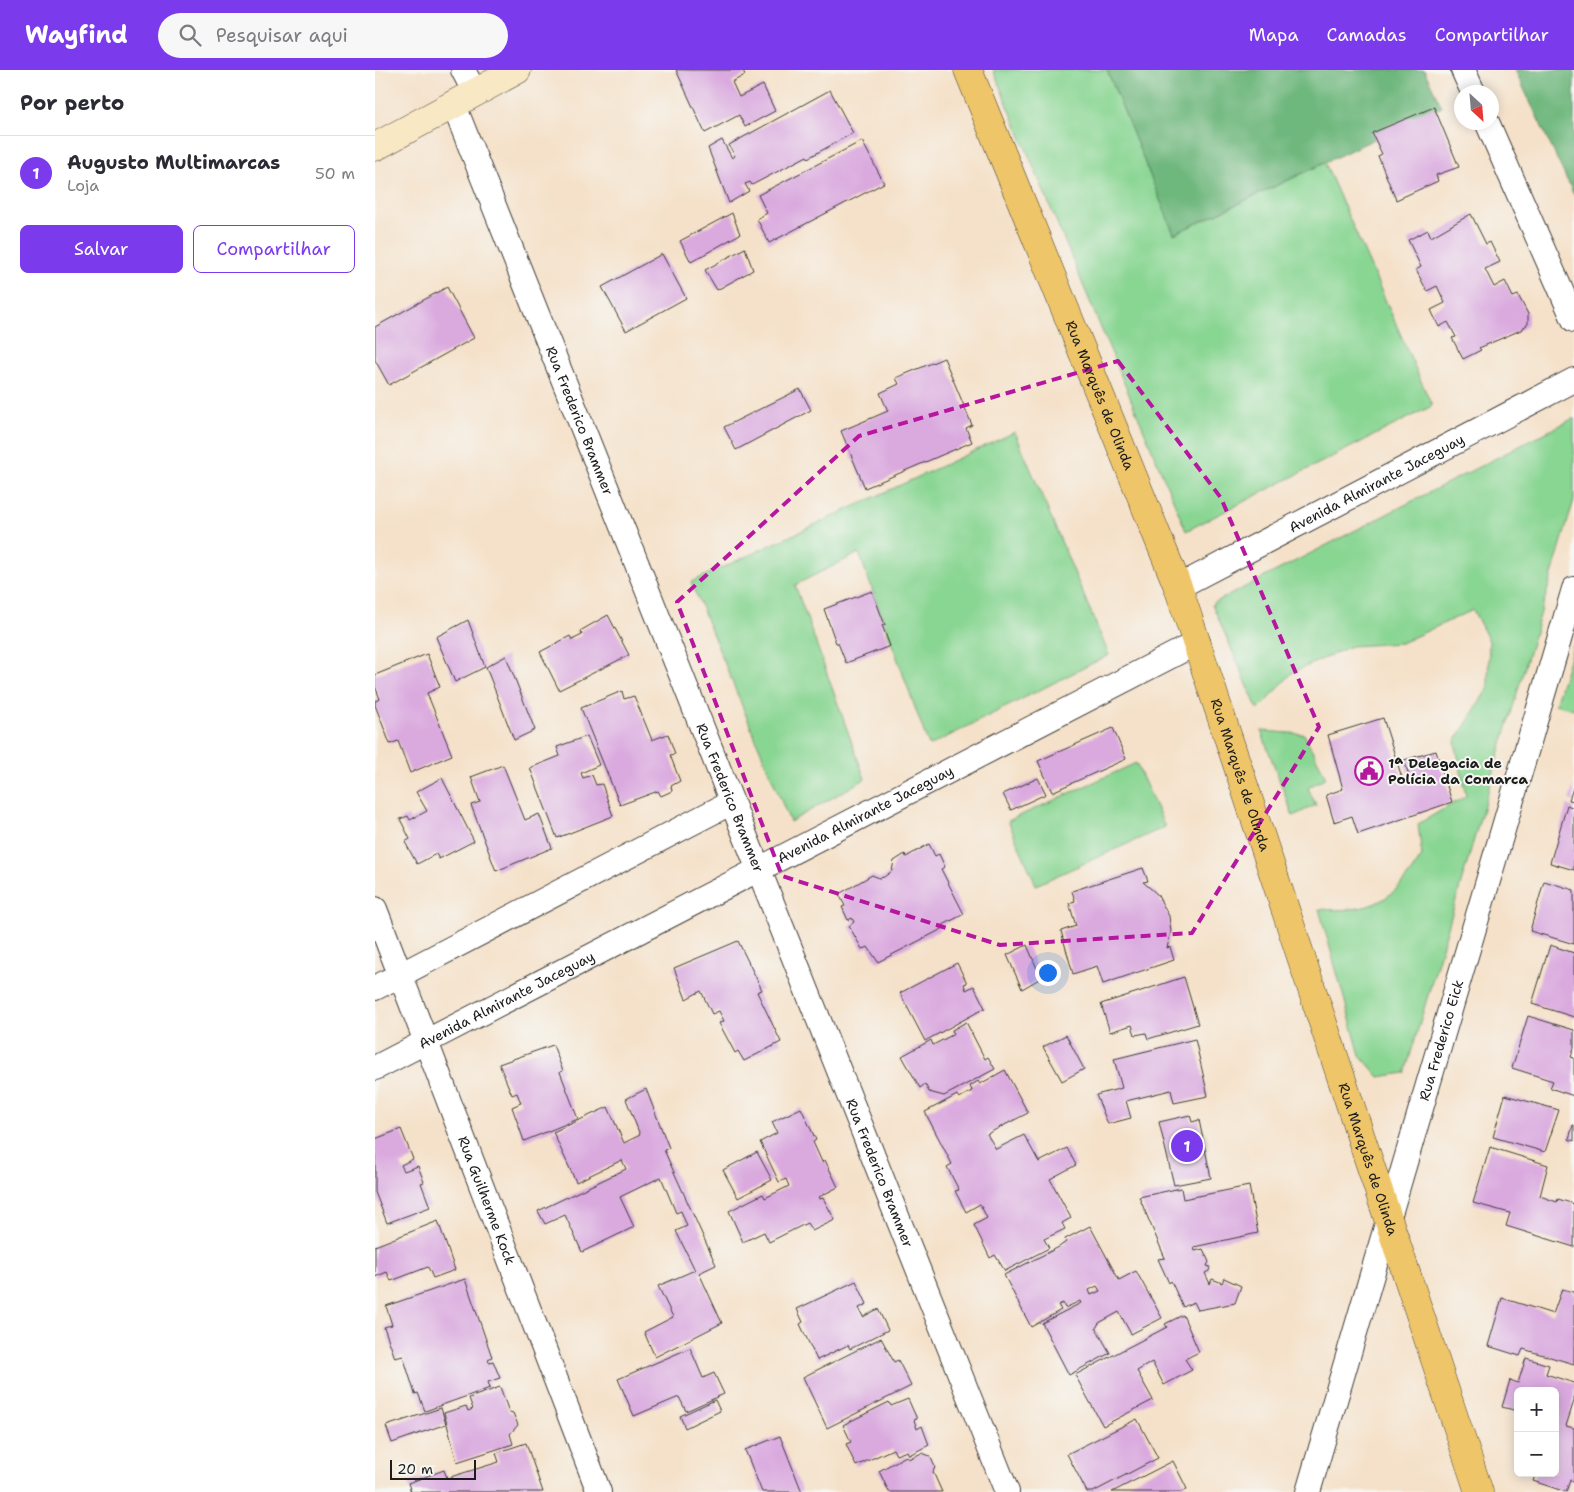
<!DOCTYPE html>
<html lang="pt">
<head>
<meta charset="utf-8">
<style>
  :root { --surface:#fff; --page:#f7f7f7; --text:#2b2b33; --muted:#7c7c81; --line:#e1e1e2; --accent:#7c3aed }
  body { margin:0; font-family:"Shantell Sans",sans-serif; background:var(--page); color:var(--text) }
  .controls { position:absolute; right:15px; bottom:15px; display:grid; overflow:hidden; border-radius:8px; box-shadow:0 2px 12px #0003 }
  .controls button { width:45px; height:45px; display:grid; place-items:center; padding:0; border:0; border-bottom:1px solid var(--line); background:var(--surface); color:var(--text); font:25px sans-serif }
  .compass { position:absolute; left:1079px; top:15px; width:45px; height:45px; border-radius:50%; background:var(--surface); box-shadow:0 2px 12px #0003; rotate:154deg }
  .scale { position:absolute; left:15px; bottom:12px; width:86px; box-sizing:border-box; padding-left:5px; border:2px solid #1c1c1c; border-top:0; font-size:14px; line-height:18px; white-space:nowrap; color:#1c1c1c; -webkit-text-stroke:4px #f6f6f2; paint-order:stroke }
  .you { position:absolute; left:672px; top:902px; width:18px; height:18px; margin:-12px; border:4px solid #fff; border-radius:50%; background:#1a73e8; box-shadow:0 0 0 8px #1a73e833 }
  .badge { display:grid; place-items:center; width:32px; height:32px; border-radius:50%; background:var(--accent); color:#fff; font-size:16px; font-weight:700 }
  .pin { position:absolute; translate:-50% -50%; border:2px solid #fff; box-shadow:0 1px 5px #0006 }
  .list { margin:0; padding:0; list-style:none }
  h2 { display:flex; justify-content:space-between; align-items:center; height:65px; margin:0; padding:0 20px; font-size:21px }
  h2 small { font-size:16px; font-weight:400; color:var(--muted) }
  .list li { display:grid; grid-template-columns:32px 1fr auto; gap:15px; align-items:center; box-sizing:border-box; height:75px; padding:0 20px; border-top:1px solid var(--line) }
  .list b { display:block; font-size:19px; white-space:nowrap }
  .list p { margin:0; font-size:16px; white-space:nowrap; color:var(--muted) }
  .list em { font-size:16px; font-style:normal; color:var(--muted) }
  .actions { display:flex; gap:10px; padding:15px 20px }
  .actions a { flex:1; padding:11px 0; border:1px solid var(--accent); border-radius:8px; text-align:center; font-size:18px; color:var(--accent) }
  .actions .main { background:var(--accent); color:#fff }
  .icon { flex:none; width:28px; height:28px; fill:none; stroke:currentColor; stroke-width:2; stroke-linecap:round; stroke-linejoin:round }
  .map { position:relative; flex:none; width:1199px; height:1422px; overflow:hidden }
  header { display:flex; align-items:center; gap:30px; box-sizing:border-box; height:70px; padding:0 25px; background:var(--accent); color:#fff }
  header strong { font-size:24px }
  nav { display:flex; gap:28px; margin-inline-start:auto; font-size:18px }
  .search { width:350px; height:45px; background:var(--page); display:flex; align-items:center; gap:12px; box-sizing:border-box; padding:0 18px; border-radius:28px; color:var(--muted); font-size:19px }
  main { display:flex }
  aside { flex:1; background:var(--surface) }
  .map>svg:first-child { display:block }
</style>
</head>
<body>
<header>
<strong>Wayfind</strong>
<div class="search"><svg class="icon" aria-label="search" viewBox="0 0 24 24"><circle cx="10" cy="10" r="6"/><path d="M15 15l6 6"/></svg>Pesquisar aqui</div>
<nav><a>Mapa</a><a>Camadas</a><a>Compartilhar</a></nav>
</header>
<main>
<aside>
<h2>Por perto<small></small></h2>
<ul class="list">
<li><span class="badge">1</span><div><b>Augusto Multimarcas</b><p>Loja</p></div><em>50 m</em></li>
</ul>
<div class="actions"><a class="main">Salvar</a><a>Compartilhar</a></div>
</aside>
<div class="map">
<svg width="1199" height="1422" viewBox="0 0 1199 1422">
  <rect width="100%" height="100%" fill="#f6f6f2"/>
  <filter id="ink" filterUnits="userSpaceOnUse"><feTurbulence type="fractalNoise" baseFrequency=".02" numOctaves="2"/><feDisplacementMap in="SourceGraphic" scale="10" xChannelSelector="R" yChannelSelector="G"/><feConvolveMatrix kernelMatrix="1 2 1 2 8 2 1 2 1" color-interpolation-filters="sRGB"/></filter>
  <filter id="wash" filterUnits="userSpaceOnUse"><feTurbulence type="fractalNoise" baseFrequency=".0096" numOctaves="4" result="noise"/><feDisplacementMap in="SourceGraphic" scale="20" xChannelSelector="R" yChannelSelector="G"/><feGaussianBlur stdDeviation="1.12" result="paint"/><feColorMatrix in="noise" values="0 0 0 0 0 0 0 0 0 0 0 0 0 0 0 0 0 1.4 0 .05"/><feComposite in="paint" operator="in"/></filter>
  <g filter="url(#wash)">
    <rect width="100%" height="100%" fill="#f5e1c9"/>
    <g fill="#89d693" stroke="#527958">
      <polygon points="618,0 732,0 799,164 950,93 1057,336 811,461"/>
      <path d="M1199 348V430L1030 1003 1004 1007 985 985 944 839C999 843 1018 831 1047 786L1043 754 1091 726 1080 672 1113 618 1114 571 1098 540 1026 573 976 576 917 603 883 640 837 534Z"/>
      <polygon points="640,362 734,585 554,676 484,483 420,515 490,709 415,752 316,512"/>
      <polygon points="1199,574 1199,639 1180,634"/>
      <polygon points="886,661 929,664 951,707 933,718 941,735 918,746"/>
      <polygon points="761,693 790,757 661,815 633,751"/>
    </g>
    <g fill="#6eb77d" stroke="#456a4c">
      <polygon points="732,0 1049,0 1067,37 799,164"/>
      <polygon points="1140,0 1199,0 1199,125"/>
    </g>
    <g id="blocks">
      <g fill="#daaadf" fill-rule="evenodd">
        <polygon points="301,0 368,0 370,5 357,12 364,27 388,15 400,41 370,57 364,45 330,63"/>
        <polygon points="455,20 478,63 433,88 432,86 377,115 375,112 370,114 374,121 354,133 333,78 347,70 357,88 360,86 354,75"/>
        <polygon points="1059,37 1084,97 1061,105 1063,111 1021,130 1003,86 1007,84 997,63"/>
        <polygon points="487,71 509,113 394,173 382,149 392,143 383,125"/>
        <polygon points="357,143 365,164 316,192 305,171"/>
        <polygon points="1096,144 1111,174 1115,172 1125,192 1110,199 1119,217 1130,211 1138,227 1143,225 1153,244 1153,254 1146,260 1104,278 1106,280 1088,289 1077,268 1081,267 1073,252 1064,257 1056,240 1070,233 1062,216 1052,221 1041,200 1046,197 1033,170 1053,160 1056,167"/>
        <polygon points="370,178 378,200 342,220 330,200"/>
        <polygon points="287,184 311,228 251,261 227,217"/>
        <polygon points="72,217 99,268 14,315 0,290 0,257"/>
        <polygon points="569,288 597,355 591,358 597,372 490,418 466,361 513,341 505,323 524,314 521,308"/>
        <polygon points="425,319 436,340 361,380 349,357"/>
        <polygon points="497,521 510,555 507,555 515,576 471,593 463,573 461,573 449,539"/>
        <polygon points="233,545 254,585 184,620 165,582 195,566 197,570 207,565 205,561"/>
        <polygon points="93,550 110,597 80,612 61,567"/>
        <polygon points="52,584 65,617 52,623 77,685 35,703 23,671 15,674 0,635 0,631 5,629 0,616 0,605"/>
        <polygon points="131,586 160,660 139,670 111,597"/>
        <polygon points="247,621 249,629 259,626 277,670 293,664 300,684 295,685 305,711 296,716 297,721 286,726 283,721 245,735 206,638"/>
        <polygon points="1008,648 1029,714 1036,712 1029,690 1061,681 1077,732 983,764 977,746 959,752 951,725 968,719 953,665"/>
        <polygon points="738,658 751,689 677,722 663,691"/>
        <polygon points="212,666 224,695 206,703 208,708 217,705 221,715 227,714 238,746 182,768 155,698 185,686 182,677"/>
        <polygon points="128,695 150,750 164,744 177,778 121,801 96,735 105,732 96,707"/>
        <polygon points="67,708 99,771 64,789 61,784 42,794 30,772 35,769 25,749 33,746 35,750 52,741 41,722"/>
        <polygon points="663,708 671,724 636,740 628,724"/>
        <polygon points="1199,715 1199,731 1194,730"/>
        <polygon points="1192,735 1199,738 1199,800 1175,793"/>
        <polygon points="554,774 560,786 564,784 570,797 566,799 589,844 568,855 569,858 503,892 493,877 487,879 474,856 479,852 477,848 473,850 467,837 470,836 464,824 497,805 504,808 509,807 517,801 519,791 530,784 531,787"/>
        <polygon points="768,798 773,811 768,812 782,824 794,846 796,862 792,878 795,877 799,890 728,914 722,896 698,904 686,861 701,856 694,833 700,831 697,821"/>
        <polygon points="1169,811 1199,820 1199,874 1155,861"/>
        <polygon points="363,871 387,920 382,922 406,972 369,991 363,981 360,983 344,953 349,951 344,941 337,944 326,921 311,929 299,898"/>
        <polygon points="652,875 666,908 647,919 632,885"/>
        <polygon points="1175,875 1199,883 1199,947 1157,934"/>
        <polygon points="582,893 592,913 589,914 591,920 599,916 610,938 550,971 525,923"/>
        <polygon points="809,907 823,954 773,969 771,963 760,965 757,955 735,962 726,934"/>
        <polygon points="1153,946 1199,960 1199,978 1196,987 1199,988 1199,1026 1175,1018 1178,1011 1137,998"/>
        <polygon points="591,952 610,989 613,987 620,999 569,1026 554,1022 550,1014 545,1018 527,986 556,970 558,975 579,964 577,960"/>
        <polygon points="691,965 709,999 687,1011 668,977"/>
        <polygon points="820,969 833,1026 799,1033 796,1020 751,1031 756,1048 733,1054 721,1025 747,1018 739,989"/>
        <polygon points="178,975 188,1001 185,1002 203,1049 149,1071 137,1037 146,1033 142,1023 137,1025 124,994"/>
        <polygon points="630,1000 653,1043 612,1064 621,1079 649,1065 664,1092 692,1078 701,1095 675,1109 696,1148 687,1153 690,1159 669,1169 674,1178 630,1201 620,1185 615,1188 599,1155 612,1148 605,1134 591,1142 580,1121 584,1120 572,1097 577,1094 550,1042 582,1025 584,1028 597,1021 595,1016 603,1011 605,1014"/>
        <polygon points="271,1019 294,1078 289,1080 341,1195 324,1203 347,1253 280,1287 269,1262 298,1247 283,1216 320,1200 301,1161 312,1156 306,1141 301,1143 286,1107 245,1127 259,1157 207,1182 190,1145 170,1154 163,1141 251,1099 247,1090 201,1112 178,1062 233,1037 249,1073 265,1065 251,1029"/>
        <polygon points="1130,1025 1184,1040 1170,1082 1118,1067"/>
        <polygon points="426,1038 441,1070 438,1072 447,1092 450,1090 463,1117 444,1127 445,1129 448,1128 460,1150 437,1161 432,1153 394,1172 389,1162 368,1172 354,1141 388,1124 390,1128 414,1116 411,1109 404,1112 385,1072 402,1063 397,1052"/>
        <polygon points="815,1045 817,1052 824,1050 836,1108 799,1115 784,1052"/>
        <polygon points="1198,1055 1199,1055 1199,1071 1194,1069"/>
        <polygon points="26,1059 38,1089 26,1095 29,1101 43,1096 49,1112 46,1113 55,1137 12,1153 0,1122 0,1069"/>
        <polygon points="1115,1077 1173,1095 1165,1126 1182,1132 1183,1129 1199,1134 1199,1177 1131,1156 1135,1143 1098,1133"/>
        <polygon points="382,1082 397,1110 363,1128 348,1100"/>
        <polygon points="874,1116 883,1163 819,1177 820,1181 828,1179 834,1192 832,1196 835,1197 834,1201 830,1203 835,1214 837,1209 847,1213 849,1208 866,1216 860,1233 823,1240 819,1232 808,1237 796,1211 794,1213 783,1189 790,1188 764,1127 806,1118 808,1129"/>
        <polygon points="63,1151 80,1200 58,1208 53,1197 16,1211 12,1202 0,1207 0,1176"/>
        <path d="M715 1156 744 1210 761 1201 787 1248 756 1264 744 1242 724 1253 721 1258 735 1283 694 1305 667 1253 706 1233 705 1231 690 1238 688 1233 683 1235 686 1240 656 1257 629 1205 684 1177 691 1172 690 1169ZM722 1216 725 1221 716 1225 714 1220Z"/>
        <polygon points="90,1209 117,1287 113,1289 114,1292 118,1291 125,1308 113,1312 115,1318 50,1341 43,1323 40,1324 28,1286 20,1288 9,1257 17,1255 11,1236"/>
        <polygon points="481,1211 492,1234 484,1238 488,1247 503,1239 513,1260 475,1279 473,1275 442,1290 425,1254 428,1252 422,1239"/>
        <polygon points="1187,1219 1199,1222 1199,1294 1148,1279 1145,1286 1113,1276 1127,1228 1178,1244"/>
        <polygon points="808,1245 824,1282 810,1289 817,1300 789,1315 777,1292 762,1301 778,1330 728,1356 700,1305 792,1257 790,1254"/>
        <polygon points="506,1268 519,1292 523,1290 536,1316 452,1358 428,1307"/>
        <polygon points="315,1278 328,1308 339,1303 349,1324 311,1341 304,1327 259,1346 243,1309"/>
        <polygon points="1151,1288 1174,1295 1171,1304 1199,1313 1199,1331 1191,1356 1199,1358 1199,1411 1195,1410 1191,1422 1158,1411 1161,1403 1180,1403 1180,1321 1143,1321 1143,1341 1127,1337 1135,1310 1143,1313"/>
        <polygon points="125,1317 134,1342 138,1343 143,1355 135,1364 138,1374 82,1392 69,1343 91,1336 93,1341 98,1339 94,1328"/>
        <polygon points="533,1329 542,1349 539,1350 542,1359 547,1356 554,1375 534,1385 532,1381 521,1385 518,1379 481,1396 471,1374 476,1372 468,1355 514,1332 516,1336"/>
        <polygon points="340,1330 345,1341 310,1358 305,1346"/>
        <polygon points="66,1338 71,1354 17,1373 11,1356"/>
        <polygon points="762,1349 783,1388 718,1422 712,1422 692,1384"/>
        <polygon points="405,1366 427,1422 387,1422 370,1380"/>
        <polygon points="151,1373 168,1422 36,1422 33,1413 69,1400 72,1408 124,1392 121,1383"/>
        <polygon points="547,1383 555,1386 560,1397 558,1402 567,1422 514,1422 504,1401 531,1386 533,1389"/>
        <polygon points="798,1391 812,1419 806,1422 737,1422"/>
      </g>
    </g>
  </g>
  <g filter="url(#ink)">
    <use href="#blocks" fill-opacity="0" stroke="#3d3a36" stroke-width="1"/>
    <g fill="none" stroke-linecap="round" stroke-linejoin="round">
      <defs>
        <g id="street">
          <polyline points="88,0 100,23"/>
          <polyline points="1088,0 1098,22"/>
          <path id="s1" d="M78 33 632 1422"/>
          <polyline points="1112,52 1199,250"/>
          <path id="s2" d="M803 517 1199 310"/>
          <path id="s3" d="M0 839 224 1422"/>
          <polyline points="0,918 357,732"/>
          <path id="s4" d="M0 998 823 572"/>
          <path id="s5" d="M933 1422 1199 519"/>
        </g>
        <polyline id="secondary" points="0,77 142,0"/>
        <g id="primary">
          <path id="s6" d="M593 0 803 517 1104 1422"/>
        </g>
      </defs>
      <use href="#street" stroke="#3d3a36" stroke-width="26"/>
      <use href="#secondary" stroke="#3d3a36" stroke-width="29"/>
      <use href="#primary" stroke="#3d3a36" stroke-width="29"/>
      <use href="#street" stroke="#fff" stroke-width="24"/>
      <use href="#secondary" stroke="#f8e8c3" stroke-width="28"/>
      <use href="#primary" stroke="#eec569" stroke-width="28"/>
    </g>
  </g>
  <path fill="none" stroke="#b5179e" stroke-width="4" stroke-dasharray="10 6" stroke-linejoin="round" d="M743 291 846 428 944 657 817 863 625 875 407 806 302 532 484 366Z"/>
  <defs>
    <symbol id="civic-ring" viewBox="-11 -11 22 22"><circle r="9.5" fill="#f6f6f2" stroke="#b5179e" stroke-width="1.5"/><path d="M-.6-6.5H3V-4.5H.6V-3L4-1V1h2V6H-6V1h2V-1L-.6-3ZM-1.2 2.5V6h2.4V2.5Z" fill="#b5179e"/></symbol>
  </defs>
  <g fill-rule="evenodd">
    <use href="#civic-ring" x="978" y="685" width="32" height="32"/>
  </g>
  <g text-anchor="middle" dominant-baseline="central" stroke-width="4" stroke-linejoin="round" paint-order="stroke">
    <g font-size="14" fill="#1c1c1c" stroke="#f6f6f2">
      <text stroke="none"><textPath href="#s6" startOffset="351">Rua Marquês de Olinda</textPath></text>
      <text stroke="none"><textPath href="#s1" startOffset="342">Rua Frederico Brammer</textPath></text>
      <text stroke="none"><textPath href="#s2" startOffset="224">Avenida Almirante Jaceguay</textPath></text>
      <text stroke="none"><textPath href="#s6" startOffset="756">Rua Marquês de Olinda</textPath></text>
      <text stroke="none"><textPath href="#s1" startOffset="748">Rua Frederico Brammer</textPath></text>
      <text stroke="none"><textPath href="#s4" startOffset="552">Avenida Almirante Jaceguay</textPath></text>
      <text stroke="none"><textPath href="#s4" startOffset="148">Avenida Almirante Jaceguay</textPath></text>
      <text stroke="none"><textPath href="#s5" startOffset="471">Rua Frederico Eick</textPath></text>
      <text stroke="none"><textPath href="#s6" startOffset="1161">Rua Marquês de Olinda</textPath></text>
      <text stroke="none"><textPath href="#s1" startOffset="1152">Rua Frederico Brammer</textPath></text>
      <text stroke="none"><textPath href="#s3" startOffset="312">Rua Guilherme Kock</textPath></text>
    </g>
    <g font-size="14" font-weight="bold" fill="#1c1c1c" stroke="#f6f6f2" text-anchor="start">
      <text x="1013" y="693">1ª Delegacia de<tspan x="1013" dy="16">Polícia da Comarca</tspan></text>
    </g>
  </g>
</svg>
<div class="controls">
<button>+</button>
<button>−</button>
</div>
<svg class="compass" viewBox="-18 -18 36 36"><path d="M0-13l5 13h-10z" fill="#e53935"/><path d="M0 13l5-13h-10z" fill="#7c7c81"/></svg>
<div class="scale">20 m</div>
<div class="you"></div>
<div class="pin badge" style="left:812px;top:1076px">1</div>
</div>
</main>
</body>
</html>
